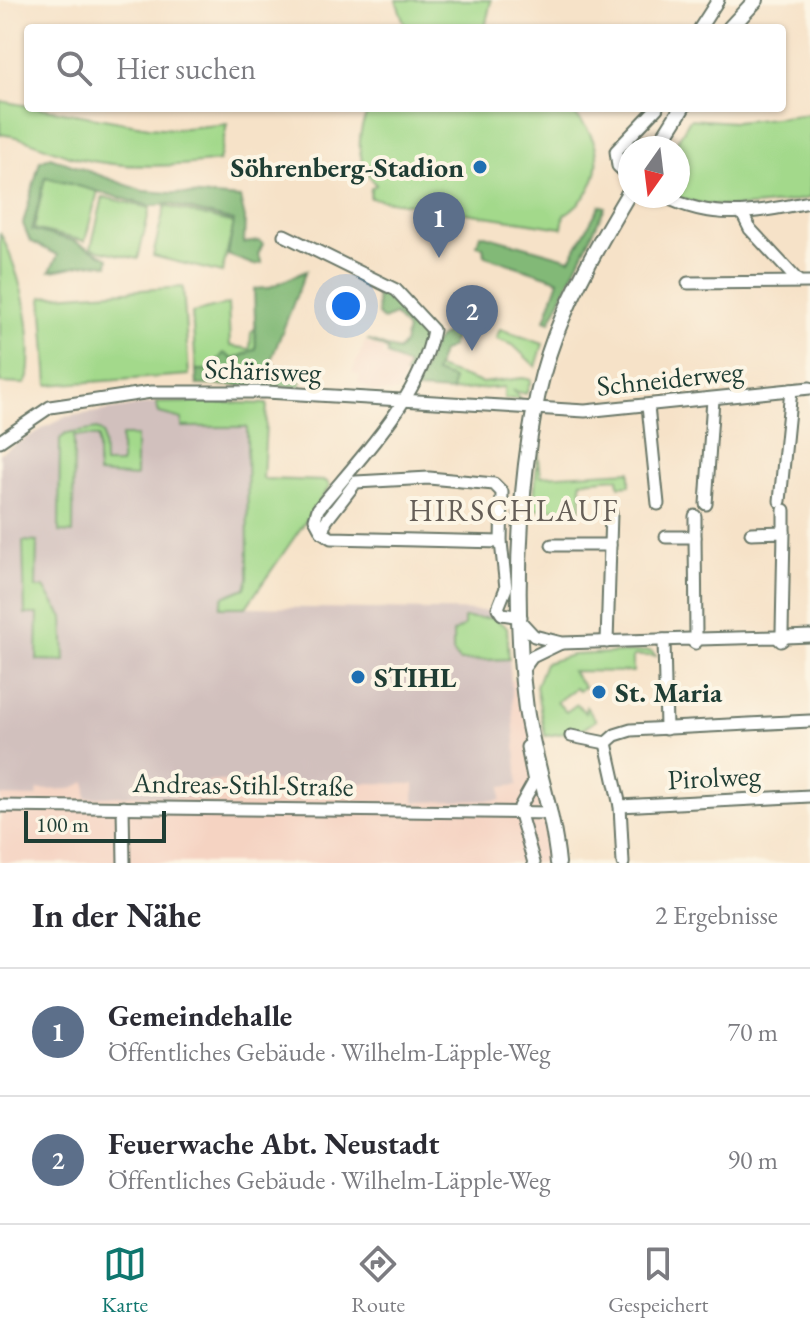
<!DOCTYPE html>
<html lang="de">
<head>
<meta charset="utf-8">
<style>
  :root { --surface:#fff; --page:#f7f7f7; --text:#2b2b33; --muted:#7c7c81; --line:#e1e1e2; --accent:#0f766e }
  body { margin:0; font-family:"EB Garamond",serif; background:var(--page); color:var(--text) }
  .compass { position:absolute; left:618px; top:136px; width:72px; height:72px; border-radius:50%; background:var(--surface); box-shadow:0 2px 6px #0004; rotate:194deg }
  .scale { position:absolute; left:24px; bottom:20px; width:142px; box-sizing:border-box; padding-left:8px; border:4px solid #1f3d34; border-top:0; font-size:22px; line-height:28px; white-space:nowrap; color:#1f3d34; -webkit-text-stroke:6px #fcf5e5; paint-order:stroke }
  .you { position:absolute; left:346px; top:306px; width:28px; height:28px; margin:-20px; border:6px solid #fff; border-radius:50%; background:#1a73e8; box-shadow:0 0 0 12px #1a73e833 }
  .badge { display:grid; place-items:center; width:52px; height:52px; border-radius:50%; background:var(--accent); color:#fff; font-size:26px; font-weight:700 }
  .pin { position:absolute; translate:-50% -66px; filter:drop-shadow(0 2px 4px #0008) }
  .pin::after { content:''; position:absolute; top:42px; width:28px; height:24px; background:inherit; clip-path:polygon(0 0,100% 0,50% 100%) }
  .list { margin:0; padding:0; list-style:none }
  h2 { display:flex; justify-content:space-between; align-items:center; height:104px; margin:0; padding:0 32px; font-size:34px }
  h2 small { font-size:26px; font-weight:400; color:var(--muted) }
  .list li { display:grid; grid-template-columns:52px 1fr auto; gap:24px; align-items:center; box-sizing:border-box; height:128px; padding:0 32px; border-top:2px solid var(--line) }
  .list b { display:block; font-size:30px; white-space:nowrap }
  .list p { margin:0; font-size:26px; white-space:nowrap; color:var(--muted) }
  .list em { font-size:26px; font-style:normal; color:var(--muted) }
  .icon { flex:none; width:44px; height:44px; fill:none; stroke:currentColor; stroke-width:2; stroke-linecap:round; stroke-linejoin:round }
  .map { position:relative; flex:none; width:810px; height:863px; overflow:hidden }
  .search { position:absolute; background:var(--surface); box-shadow:0 2px 6px #0004; left:24px; right:24px; top:24px; height:88px; display:flex; align-items:center; gap:20px; box-sizing:border-box; padding:0 28px; border-radius:8px; color:var(--muted); font-size:30px }
  .sheet { height:360px; background:var(--surface) }
  nav { display:flex; justify-content:space-around; align-items:center; box-sizing:border-box; height:112px; border-top:2px solid var(--line); background:var(--surface); font-size:22px; color:var(--muted) }
  nav a { display:grid; justify-items:center; gap:4px }
  nav .on { color:var(--accent) }
  .map>svg:first-child { display:block }
</style>
</head>
<body>
<div class="map">
<svg width="810" height="863" viewBox="0 0 810 863">
  <rect width="100%" height="100%" fill="#fcf5e5"/>
  <filter id="ink" filterUnits="userSpaceOnUse"><feTurbulence type="fractalNoise" baseFrequency=".0125" numOctaves="2"/><feDisplacementMap in="SourceGraphic" scale="16" xChannelSelector="R" yChannelSelector="G"/><feConvolveMatrix kernelMatrix="1 2 1 2 8 2 1 2 1" color-interpolation-filters="sRGB"/></filter>
  <filter id="wash" filterUnits="userSpaceOnUse"><feTurbulence type="fractalNoise" baseFrequency=".006" numOctaves="4" result="noise"/><feDisplacementMap in="SourceGraphic" scale="32" xChannelSelector="R" yChannelSelector="G"/><feGaussianBlur stdDeviation="1.8" result="paint"/><feColorMatrix in="noise" values="0 0 0 0 0 0 0 0 0 0 0 0 0 0 0 0 0 1.4 0 .05"/><feComposite in="paint" operator="in"/></filter>
  <g filter="url(#wash)">
    <rect width="100%" height="100%" fill="#f6e2c8"/>
    <g fill="#f5d3c2">
      <polygon points="365,342 384,350 382,355 407,367 398,392 374,393 358,382 360,376 352,372"/>
      <polygon points="206,402 267,404 263,479 326,481 330,486 247,607 493,611 493,621 507,627 511,680 524,681 558,863 0,863 0,453 64,417 156,403"/>
    </g>
    <polygon fill="#d1c0bd" points="206,402 267,404 263,479 326,481 330,486 247,607 493,611 493,621 507,627 518,785 501,787 501,800 414,802 414,784 260,781 208,781 207,799 141,795 86,798 86,782 70,789 38,790 37,797 0,796 0,453 64,417 156,403"/>
    <g fill="#a3d98b" stroke="#618b60" stroke-width="2">
      <polygon points="396,0 491,0 491,1 485,28 406,28"/>
      <path d="M0 101 149 127 174 129 227 124 219 161C173 167 122 169 77 158 50 151 28 137 0 134Z"/>
      <path d="M370 108H567C608 139 608 186 564 215L562 228 370 198 371 188 376 185C356 163 355 133 370 108Z"/>
      <path d="M810 114V198C763 207 719 212 673 196H678V148H673L690 119 735 122Z"/>
      <polygon points="45,178 98,191 85,241 34,229"/>
      <polygon points="103,197 150,208 138,259 91,248"/>
      <polygon points="165,206 234,223 222,273 153,256"/>
      <path d="M0 232C22 278 34 326 28 377L25 384 0 383Z"/>
      <polygon points="183,287 189,375 48,385 42,297"/>
      <polygon points="228,304 230,346 250,349 251,333 255,328 256,349 209,370 196,370 192,313"/>
      <polygon points="500,329 543,344 536,367 513,345 496,339"/>
      <polygon points="437,368 482,383 523,378 531,380 526,394 514,391 520,399 504,399 504,387 452,391 452,379 435,373"/>
      <polygon points="206,402 267,404 263,479 326,481 330,486 246,607 220,607 223,597 245,588 248,578 247,427 182,427 182,419 159,413 156,403"/>
      <polygon points="97,429 103,434 104,464 121,464 121,436 136,436 136,477 98,474 98,437 74,436 73,533 59,532 60,439 66,434"/>
      <polygon points="538,450 541,476 630,471 630,485 619,486 618,478 581,481 581,509 533,509"/>
      <polygon points="23,541 37,542 36,588 44,588 63,617 65,661 37,660 38,614 25,614"/>
      <polygon points="464,618 493,618 507,627 509,659 459,661 453,652 453,633 464,626"/>
      <polygon points="651,651 656,656 633,656 633,672 572,671 584,687 579,691 575,688 557,702 566,712 577,704 585,713 586,707 596,720 582,730 545,736 536,686 545,663 572,655"/>
    </g>
    <g fill="#82b977" stroke="#507b56" stroke-width="2">
      <path d="M50 157 143 191 240 198 245 218 244 243 259 241 263 244 258 254 262 263 254 265 228 255 234 221 169 204 150 206 45 177 32 230 74 241 109 258 108 265C83 260 75 269 50 271L58 255 30 241 23 224 40 161Z"/>
      <polygon points="600,205 605,207 550,322 545,320 559,280 485,256 483,247 477,245 481,234 570,259"/>
      <polygon points="306,271 270,363 301,380 301,387 197,385 196,370 209,370 224,353 234,360 256,349 254,289 268,288"/>
      <polygon points="386,289 424,333 423,347 410,377 405,375 408,366 387,355 388,350 367,340 398,351 404,344 407,330 395,315 383,320 378,315 376,290"/>
      <polygon points="458,322 451,347 442,352 435,373 453,379 452,392 416,390 435,342"/>
    </g>
  </g>
  <g filter="url(#ink)">
    <g fill="none" stroke-linecap="round" stroke-linejoin="round">
      <defs>
        <g id="minor">
          <polyline points="700,28 718,0"/>
          <polyline points="630,177 618,166 616,151 657,108"/>
          <path d="M664 196C714 222 758 212 810 202"/>
          <polyline points="743,215 750,229 798,281"/>
          <path d="M284 235 396 290 433 330C422 396 359 459 318 509L315 519 322 532"/>
          <polyline points="688,283 810,282"/>
          <polyline points="648,406 658,504"/>
          <polyline points="0,441 50,407 151,392 266,392 585,411 810,388"/>
          <polyline points="780,501 791,390"/>
          <polyline points="706,504 713,399"/>
          <polyline points="322,532 326,521 356,482 429,478 494,484 502,492 501,542 506,588 498,608 502,614 521,617"/>
          <polyline points="322,532 331,538 501,542"/>
          <polyline points="784,532 784,510"/>
          <polyline points="751,533 784,532 782,632"/>
          <polyline points="666,537 695,537 696,634"/>
          <polyline points="695,537 695,516"/>
          <polyline points="552,545 610,545 607,642"/>
          <polyline points="610,545 611,513"/>
          <polyline points="521,622 534,636 562,643 690,639 695,643 699,639 777,637 781,641 786,637 810,636"/>
          <polyline points="664,640 666,729"/>
          <polyline points="524,668 532,657 561,643"/>
          <polyline points="571,736 606,743 615,735 631,730 810,721"/>
          <polyline points="606,743 620,806 623,863"/>
          <polyline points="527,747 534,782 520,807 520,814 534,863"/>
          <polyline points="0,806 551,813"/>
          <polyline points="620,806 810,796"/>
          <polyline points="123,807 124,863"/>
        </g>
        <g id="tertiary">
          <polyline points="730,28 756,0"/>
          <polyline points="657,148 682,108"/>
          <path d="M558 863C553 810 534 761 526 709 512 603 517 436 555 336 575 285 602 238 630 191"/>
        </g>
      </defs>
      <use href="#minor" stroke="#6a7768" stroke-width="15"/>
      <use href="#tertiary" stroke="#6a7768" stroke-width="18"/>
      <use href="#minor" stroke="#fff" stroke-width="11"/>
      <use href="#tertiary" stroke="#fff" stroke-width="14"/>
    </g>
  </g>
  <g fill="#1f6fb2" stroke="#fcf5e5" stroke-width="3">
    <circle cx="480" cy="167" r="8"/>
    <circle cx="358" cy="677" r="8"/>
    <circle cx="599" cy="692" r="8"/>
  </g>
  <g text-anchor="middle" dominant-baseline="central" stroke-width="8" stroke-linejoin="round" paint-order="stroke">
    <g font-size="28" font-weight="bold" fill="#1f3d34" stroke="#fcf5e5" text-anchor="start">
      <text x="464" y="167" text-anchor="end">Söhrenberg-Stadion</text>
      <text x="374" y="677">STIHL</text>
      <text x="615" y="692">St. Maria</text>
    </g>
    <g font-size="28" fill="#1f3d34" stroke="#fcf5e5">
      <text transform="translate(263 370) rotate(2)">Schärisweg</text>
      <text transform="translate(670 378) rotate(-6)">Schneiderweg</text>
      <text transform="translate(714 777) rotate(-3)">Pirolweg</text>
      <text transform="translate(243 784) rotate(1)">Andreas-Stihl-Straße</text>
    </g>
    <g font-size="30" letter-spacing="2" fill="#655e57" stroke="#fcf5e5">
      <text x="514" y="510">HIRSCHLAUF</text>
    </g>
  </g>
</svg>
<svg class="compass" viewBox="-18 -18 36 36"><path d="M0-13l5 13h-10z" fill="#e53935"/><path d="M0 13l5-13h-10z" fill="#7c7c81"/></svg>
<div class="scale">100 m</div>
<div class="you"></div>
<div class="pin badge" style="left:439px;top:258px;background:#5c6f8a">1</div>
<div class="pin badge" style="left:472px;top:351px;background:#5c6f8a">2</div>
<div class="search"><svg class="icon" aria-label="search" viewBox="0 0 24 24"><circle cx="10" cy="10" r="6"/><path d="M15 15l6 6"/></svg>Hier suchen</div>
</div>
<section class="sheet">
<h2>In der Nähe<small>2 Ergebnisse</small></h2>
<ul class="list">
<li><span class="badge" style="background:#5c6f8a">1</span><div><b>Gemeindehalle</b><p>Öffentliches Gebäude · Wilhelm-Läpple-Weg</p></div><em>70 m</em></li>
<li><span class="badge" style="background:#5c6f8a">2</span><div><b>Feuerwache Abt. Neustadt</b><p>Öffentliches Gebäude · Wilhelm-Läpple-Weg</p></div><em>90 m</em></li>
</ul>
</section>
<nav>
<a class="on"><svg class="icon" aria-label="map" viewBox="0 0 24 24"><path d="M3 6l6-2 6 2 6-2v14l-6 2-6-2-6 2zM9 4v14M15 6v14"/></svg>Karte</a>
<a><svg class="icon" aria-label="directions" viewBox="0 0 24 24"><path d="M12 3l9 9-9 9-9-9zM9 14v-3h6M13 9l2 2-2 2"/></svg>Route</a>
<a><svg class="icon" aria-label="saved" viewBox="0 0 24 24"><path d="M7 4h10v16l-5-4-5 4z"/></svg>Gespeichert</a>
</nav>
</body>
</html>
